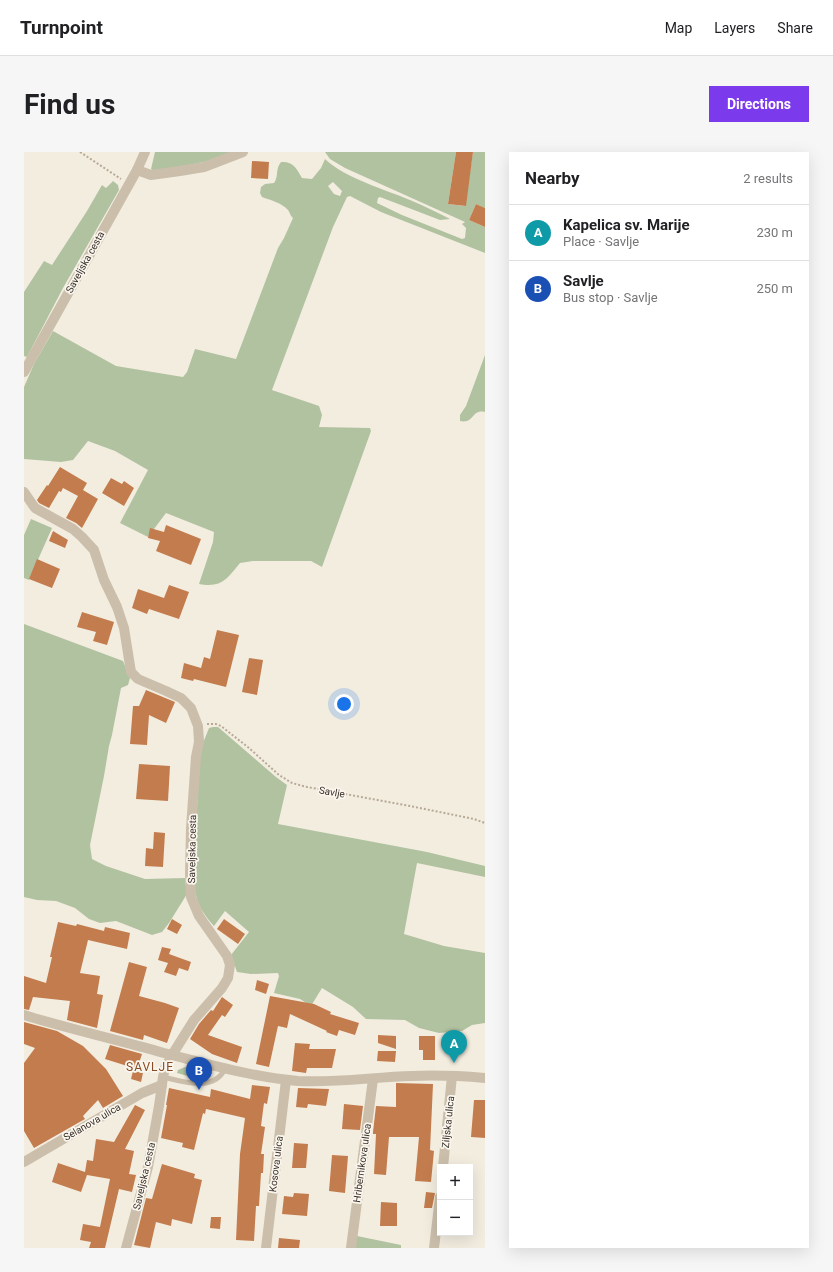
<!DOCTYPE html>
<html lang="en">
<head>
<meta charset="utf-8">
<style>
  :root { --surface:#fff; --page:#f6f6f6; --text:#202124; --muted:#757577; --line:#e0e0e0; --accent:#7c3aed }
  body { margin:0; font-family:Roboto,sans-serif; background:var(--page); color:var(--text) }
  .controls { position:absolute; right:12px; bottom:12px; display:grid; overflow:hidden; border-radius:0px; box-shadow:0 4px 16px #0002 }
  .controls button { width:36px; height:36px; display:grid; place-items:center; padding:0; border:0; border-bottom:1px solid var(--line); background:var(--surface); color:var(--text); font:20px sans-serif }
  .you { position:absolute; left:320px; top:552px; width:14px; height:14px; margin:-10px; border:3px solid #fff; border-radius:50%; background:#1a73e8; box-shadow:0 0 0 6px #1a73e833 }
  .badge { display:grid; place-items:center; width:26px; height:26px; border-radius:50%; background:var(--accent); color:#fff; font-size:13px; font-weight:700 }
  .pin { position:absolute; translate:-50% -33px; filter:drop-shadow(0 1px 2px #0008) }
  .pin::after { content:''; position:absolute; top:21px; width:14px; height:12px; background:inherit; clip-path:polygon(0 0,100% 0,50% 100%) }
  .list { margin:0; padding:0; list-style:none }
  h2 { display:flex; justify-content:space-between; align-items:center; height:52px; margin:0; padding:0 16px; font-size:17px }
  h2 small { font-size:13px; font-weight:400; color:var(--muted) }
  .list li { display:grid; grid-template-columns:26px 1fr auto; gap:12px; align-items:center; box-sizing:border-box; height:56px; padding:0 16px; border-top:1px solid var(--line) }
  .list b { display:block; font-size:15px; white-space:nowrap }
  .list p { margin:0; font-size:13px; white-space:nowrap; color:var(--muted) }
  .list em { font-size:13px; font-style:normal; color:var(--muted) }
  .map { position:relative; flex:none; width:461px; height:1096px; overflow:hidden; border-radius:0px }
  header { display:flex; align-items:center; gap:24px; box-sizing:border-box; height:56px; padding:0 20px; background:var(--surface); border-bottom:1px solid var(--line) }
  header strong { font-size:19px }
  nav { display:flex; gap:22px; margin-inline-start:auto; font-size:14px }
  .intro { display:flex; align-items:center; justify-content:space-between; box-sizing:border-box; height:96px; padding:0 24px }
  h1 { margin:0; font-size:28px }
  .button { padding:10px 18px; border-radius:0px; background:var(--accent); color:#fff; font-size:14px; font-weight:700 }
  main { display:flex; gap:24px; padding:0 24px }
  aside { flex:1; background:var(--surface); border-radius:0px; box-shadow:0 4px 16px #0002 }
  .map>svg:first-child { display:block }
</style>
</head>
<body>
<header>
<strong>Turnpoint</strong>
<nav><a>Map</a><a>Layers</a><a>Share</a></nav>
</header>
<div class="intro"><h1>Find us</h1><a class="button">Directions</a></div>
<main>
<div class="map">
<svg width="461" height="1096" viewBox="0 0 461 1096">
  <rect width="100%" height="100%" fill="#f3ede0"/>
  <g fill="#b1c2a0" fill-rule="evenodd">
    <polygon points="131,0 211,0 194,7 131,20 127,17"/>
    <path d="M301 0H432L424 52 441 54 449 0H461V56L452 52 445 68 461 75V101L357 60 326 44 323 45 309 75 248 238 295 254 298 263 295 275 346 276 347 279 298 415 287 409H229L216 411C203 427 198 436 175 432L189 390 190 380 142 361 124 385 96 371 124 318 91 299 64 289 49 308 37 310 0 307V235L10 212 29 179 92 214 159 225 163 220 171 197 212 207 254 96 260 86 269 66C266 63 266 61 264 58 258 51 246 48 238 45L236 41 237 35 241 32 250 31C255 24 251 17 257 10 269 9 273 17 278 26L288 27 297 16 301 7C321 26 360 37 386 48 400 54 413 60 426 67L416 68 356 45 354 46 353 51 378 63 438 87 441 86 442 76 438 72 441 70 321 16 306 7ZM309 30 318 39 316 44 310 42 304 34Z"/>
    <polygon points="89,29 94,33 95,38 39,136 3,205 0,204 0,140 20,109 28,113 63,59 78,33 82,36"/>
    <path d="M461 203V260C447 257 451 272 436 269V263L442 254Z"/>
    <polygon points="7,367 28,376 5,428 0,426 0,383"/>
    <polygon points="0,472 99,509 106,526 104,533 97,536 88,583 85,594 80,624 66,693 68,707 82,714 121,727 161,726 163,742 145,771 138,780 128,783 92,769 76,771 65,767 51,756 32,749 13,748 0,745"/>
    <path d="M189 575H194L252 625 263 633 254 672 403 700 461 714V725L393 711 380 782 420 794 461 801V871L448 873 438 879 415 881 395 876 381 868 342 867 329 855 298 836 287 854 276 847 250 841 255 824 254 821 227 822 213 820 207 803 225 780 201 759 190 774C174 756 172 748 169 725L176 604 179 591 185 576Z"/>
    <polygon points="161,915 168,916 187,921 187,924 185,926 179,927 171,926 153,921 154,918"/>
    <polygon points="333,1084 377,1093 377,1096 331,1096"/>
  </g>
  <g fill="#c37c4d">
    <polygon points="432,0 449,0 442,54 424,52"/>
    <polygon points="228,9 245,10 244,27 227,26"/>
    <polygon points="452,52 461,56 461,75 445,68"/>
    <polygon points="36,315 63,331 59,338 74,347 58,376 52,371 42,366 54,344 39,336 37,340 35,339 25,356 15,351 13,348 23,333 24,334"/>
    <polygon points="87,326 98,332 100,329 110,336 100,354 78,341"/>
    <polygon points="142,373 177,387 167,413 132,399 136,389 124,386 126,376 140,380"/>
    <polygon points="29,379 44,388 41,396 25,389"/>
    <polygon points="13,407 36,417 28,436 5,427"/>
    <polygon points="145,433 165,440 155,467 125,457 123,462 108,456 114,437 140,446"/>
    <polygon points="58,460 90,470 83,493 69,489 72,480 53,475"/>
    <polygon points="193,478 215,483 202,535 170,527 169,529 157,526 160,511 177,516 180,505 186,507"/>
    <polygon points="225,506 239,508 233,543 218,540"/>
    <polygon points="122,538 151,550 142,571 125,563 123,593 106,592 109,554 115,554"/>
    <polygon points="115,612 146,614 144,649 112,647"/>
    <polygon points="130,680 141,681 139,715 121,714 122,696 129,697"/>
    <polygon points="148,767 158,773 153,782 143,777"/>
    <polygon points="200,767 221,782 214,792 193,777"/>
    <polygon points="34,770 52,774 53,772 80,779 81,775 106,781 103,797 64,788 56,821 76,824 73,842 79,843 73,876 43,868 46,849 9,845 5,858 0,857 0,824 22,831 28,805 26,805"/>
    <polygon points="138,795 147,797 145,802 167,810 164,819 155,816 152,824 140,820 144,811 134,808"/>
    <polygon points="105,810 123,815 115,844 141,851 155,856 143,891 120,883 119,888 86,879"/>
    <polygon points="233,828 245,832 242,842 231,838"/>
    <polygon points="246,844 290,852 307,860 306,862 335,871 331,883 315,878 313,884 302,880 303,879 266,862 263,876 254,874 245,915 232,912"/>
    <polygon points="198,845 209,853 201,865 198,863 184,883 218,895 213,911 188,902 166,887 175,872 187,858 189,859"/>
    <polygon points="0,870 33,879 59,894 82,917 99,944 79,956 74,948 59,964 61,967 10,996 0,979 0,911 11,896 0,892"/>
    <polygon points="354,883 372,884 372,897 354,891"/>
    <polygon points="395,884 411,884 411,908 399,908 399,898 395,898"/>
    <polygon points="271,891 286,892 285,897 312,897 308,916 283,916 282,921 268,919"/>
    <polygon points="86,893 118,902 113,917 81,907"/>
    <polygon points="354,899 372,899 371,910 353,909"/>
    <polygon points="109,919 119,921 117,930 107,927"/>
    <polygon points="372,931 409,932 406,998 410,999 407,1030 391,1029 395,985 365,985 362,1023 350,1022 352,982 349,982 349,980 352,954 372,955"/>
    <polygon points="228,933 246,935 243,952 240,951 237,974 241,975 237,1002 240,1002 239,1021 237,1021 235,1054 232,1054 230,1089 212,1088 216,1002 221,966 182,957 181,962 179,961 170,998 158,995 159,991 137,986 143,953 142,953 145,936 186,945 187,937 226,947"/>
    <polygon points="274,936 305,937 302,954 284,952 283,956 272,955"/>
    <polygon points="450,948 461,948 461,986 447,985"/>
    <polygon points="320,952 339,954 336,978 318,977"/>
    <polygon points="111,953 121,958 101,997 110,999 105,1022 112,1023 108,1040 95,1037 81,1096 65,1096 67,1090 56,1088 59,1072 76,1075 86,1027 63,1023 57,1040 28,1030 34,1011 61,1020 63,1008 69,1009 72,987 90,990"/>
    <polygon points="270,991 284,992 282,1016 268,1016"/>
    <polygon points="308,1003 324,1004 321,1041 305,1039"/>
    <polygon points="138,1012 171,1022 170,1026 178,1028 168,1072 148,1067 147,1074 132,1070 126,1096 110,1093 122,1046 128,1047"/>
    <polygon points="402,1040 411,1041 408,1056 400,1056"/>
    <polygon points="270,1041 285,1042 283,1064 258,1062 260,1044 269,1045"/>
    <polygon points="357,1050 373,1051 373,1074 356,1074"/>
    <polygon points="187,1065 197,1065 196,1077 186,1076"/>
    <polygon points="255,1086 276,1088 275,1096 254,1096"/>
  </g>
  <g fill="none" stroke-linecap="round" stroke-linejoin="round">
    <g stroke="#b7a996" stroke-width="2" stroke-dasharray="2 2" stroke-linecap="butt">
      <polyline points="56,0 97,27"/>
      <polyline points="183,572 192,572 197,574 225,596 255,623 268,631 283,635 386,654 450,667 461,671"/>
    </g>
    <path stroke="#cbbfac" stroke-width="5" d="M139 925C160 930 189 940 201 917"/>
    <g stroke="#cbbfac" stroke-width="10">
      <polyline points="113,18 127,23 156,19 180,15 219,0"/>
      <polyline points="0,220 113,18 121,0"/>
      <polyline points="0,340 11,356 49,377 58,385 70,398 80,428 93,455 100,476 107,520 114,527 142,539 157,546 167,556 174,574 175,590 172,605 167,676 166,722 167,745 175,764 203,804 206,813 204,826 198,836 170,868 148,903"/>
      <polyline points="0,1010 118,941 138,933"/>
      <polyline points="419,1015 428,924"/>
      <polyline points="242,1096 262,928"/>
      <polyline points="327,1096 349,927"/>
      <polyline points="410,1096 416,1045"/>
    </g>
    <g stroke="#cbbfac" stroke-width="10">
      <path d="M0 863C46 877 94 888 140 901 184 912 228 925 274 929 312 931 350 925 388 924 413 923 437 924 461 926"/>
      <polyline points="102,1096 124,1015 135,954 139,925 141,916 148,903"/>
    </g>
  </g>
  <g text-anchor="middle" dominant-baseline="central" stroke-width="3.5" stroke-linejoin="round" paint-order="stroke">
    <g font-size="10" fill="#39312b" stroke="#faf6ed">
      <text transform="translate(61 110) rotate(-61)">Saveljska cesta</text>
      <text transform="translate(308 640) rotate(10)">Savlje</text>
      <text transform="translate(168 697) rotate(-89)">Saveljska cesta</text>
      <text transform="translate(68 970) rotate(-30)">Selanova ulica</text>
      <text transform="translate(424 970) rotate(-84)">Ziljska ulica</text>
      <text transform="translate(338 1011) rotate(-82)">Hribernikova ulica</text>
      <text transform="translate(252 1012) rotate(-83)">Kosova ulica</text>
      <text transform="translate(120 1024) rotate(-77)">Saveljska cesta</text>
    </g>
    <g font-size="12" letter-spacing="1" fill="#874c25" stroke="#faf6ed">
      <text x="126" y="915">SAVLJE</text>
    </g>
  </g>
</svg>
<div class="controls">
<button>+</button>
<button>−</button>
</div>
<div class="you"></div>
<div class="pin badge" style="left:430px;top:911px;background:#0f9aa8">A</div>
<div class="pin badge" style="left:175px;top:938px;background:#1a4fb4">B</div>
</div>
<aside>
<h2>Nearby<small>2 results</small></h2>
<ul class="list">
<li><span class="badge" style="background:#0f9aa8">A</span><div><b>Kapelica sv. Marije</b><p>Place · Savlje</p></div><em>230 m</em></li>
<li><span class="badge" style="background:#1a4fb4">B</span><div><b>Savlje</b><p>Bus stop · Savlje</p></div><em>250 m</em></li>
</ul>
</aside>
</main>
</body>
</html>
